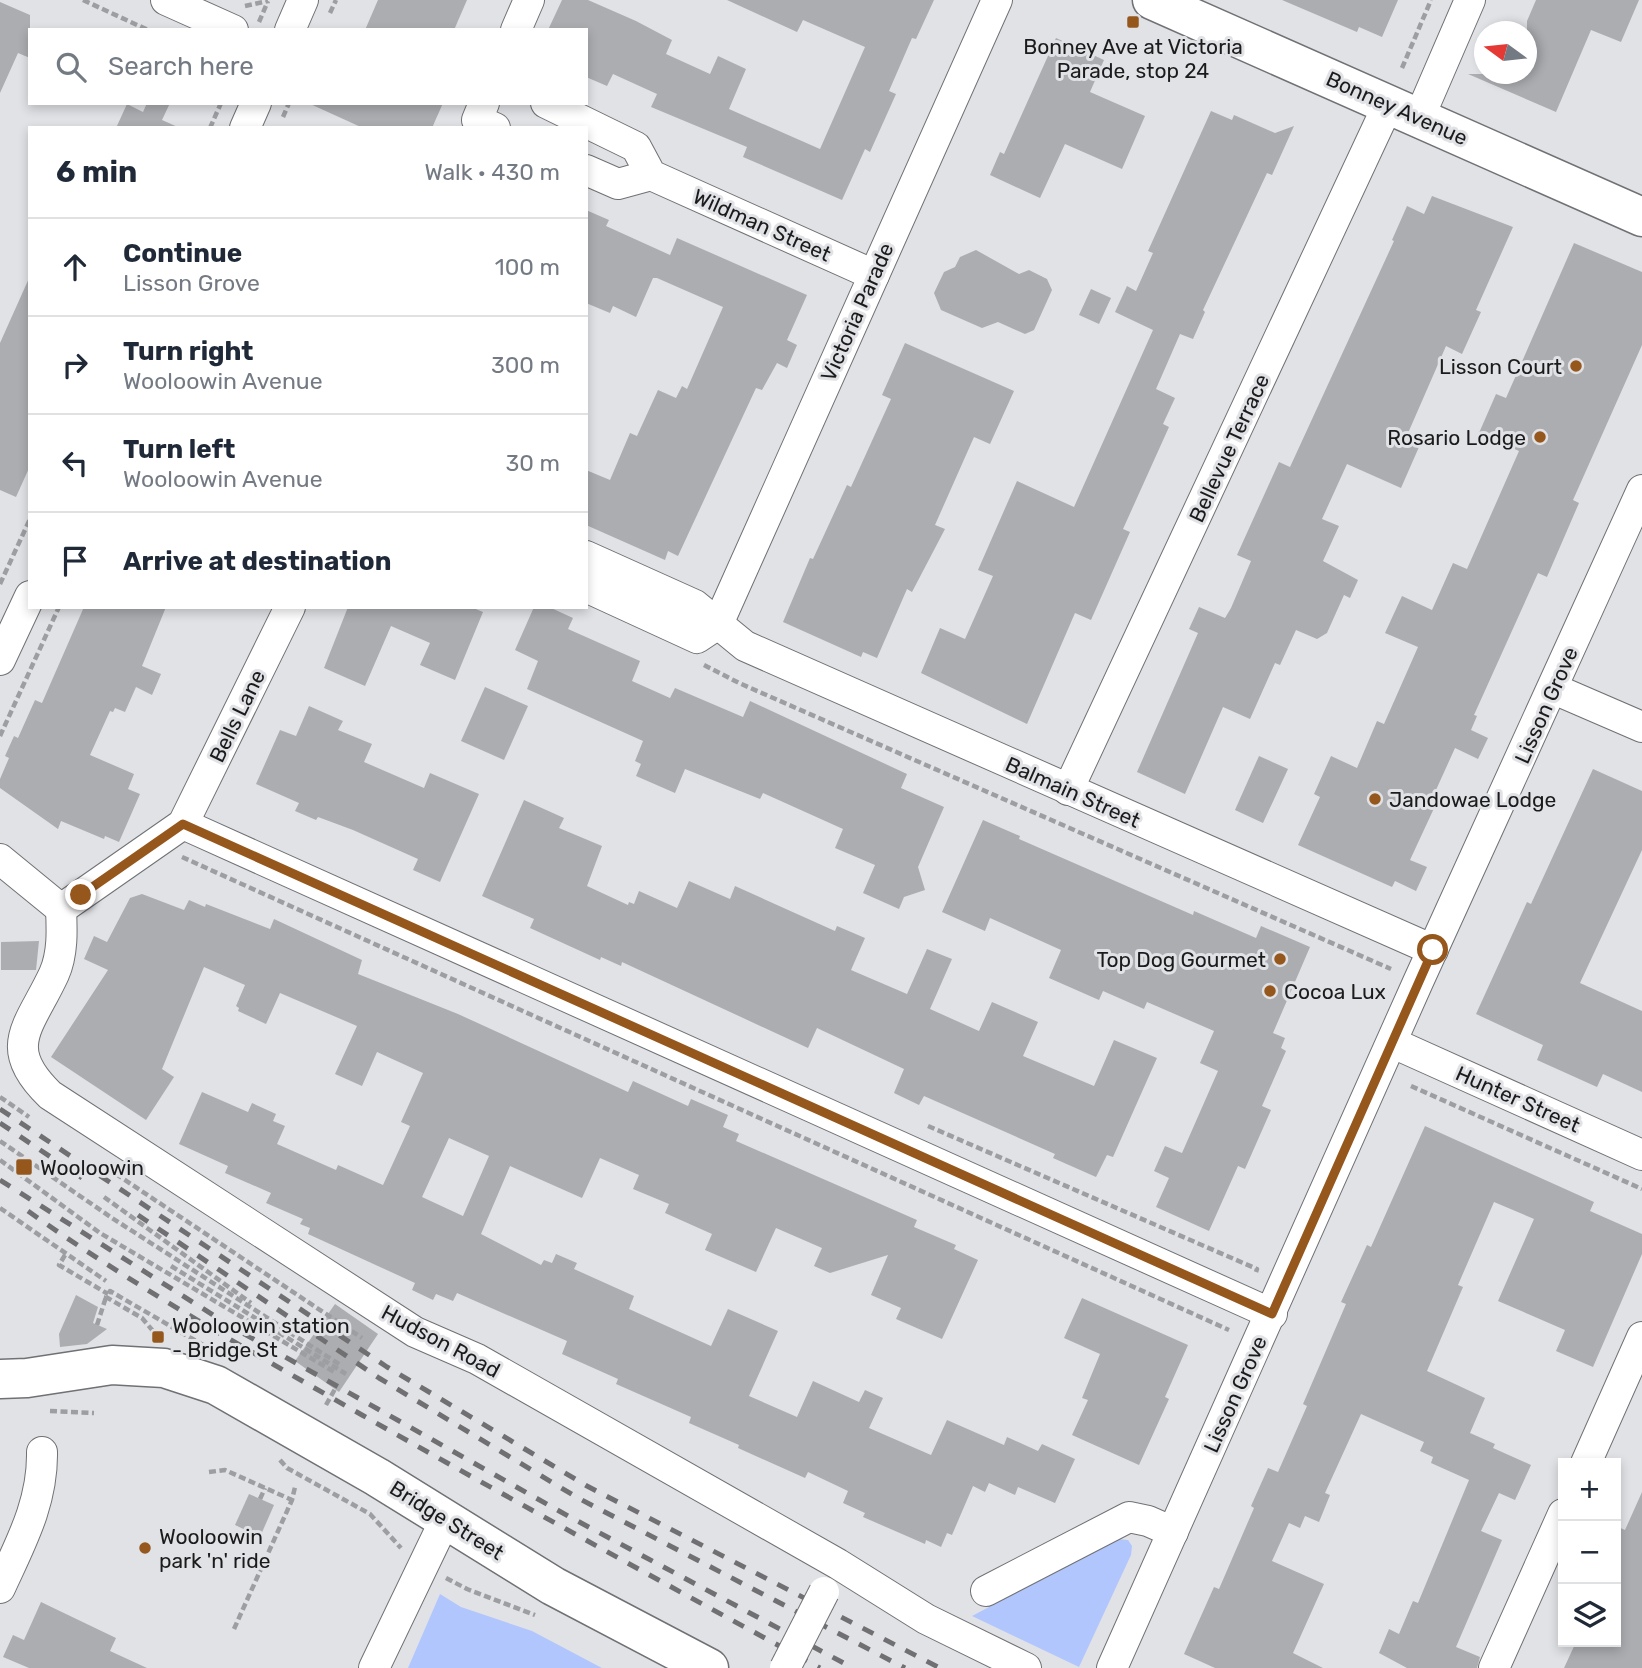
<!DOCTYPE html>
<html lang="en">
<head>
<meta charset="utf-8">
<style>
  :root { --surface:#fff; --page:#f2f2f3; --text:#1f2937; --muted:#747a83; --line:#e0e1e3 }
  body { margin:0; font-family:Rubik,sans-serif; background:var(--page); color:var(--text) }
  .controls { position:absolute; right:21px; bottom:21px; display:grid; overflow:hidden; border-radius:0px; box-shadow:0 4px 10px #0003 }
  .controls button { width:63px; height:63px; display:grid; place-items:center; padding:0; border:0; border-bottom:2px solid var(--line); background:var(--surface); color:var(--text); font:35px sans-serif }
  .compass { position:absolute; left:1474px; top:21px; width:63px; height:63px; border-radius:50%; background:var(--surface); box-shadow:0 4px 10px #0003; rotate:285deg }
  .stop { position:absolute; width:21px; height:21px; margin:-16px; border:5px solid #95571c; border-radius:50%; background:#fff }
  .stop.end { background:#95571c; border-color:#fff; box-shadow:0 2px 7px #0008 }
  .list { margin:0; padding:0; list-style:none }
  h2 { display:flex; justify-content:space-between; align-items:center; height:91px; margin:0; padding:0 28px; font-size:30px }
  h2 small { font-size:23px; font-weight:400; color:var(--muted) }
  .list li { display:grid; grid-template-columns:46px 1fr auto; gap:21px; align-items:center; box-sizing:border-box; height:98px; padding:0 28px; border-top:2px solid var(--line) }
  .list b { display:block; font-size:26px; white-space:nowrap }
  .list p { margin:0; font-size:23px; white-space:nowrap; color:var(--muted) }
  .list em { font-size:23px; font-style:normal; color:var(--muted) }
  .icon { flex:none; width:38px; height:38px; fill:none; stroke:currentColor; stroke-width:2; stroke-linecap:round; stroke-linejoin:round }
  .map { position:relative; flex:none; width:1642px; height:1668px; overflow:hidden }
  .search { position:absolute; background:var(--surface); box-shadow:0 4px 10px #0003; left:28px; top:28px; width:560px; height:77px; display:flex; align-items:center; gap:18px; box-sizing:border-box; padding:0 24px; border-radius:0px; color:var(--muted); font-size:26px }
  .panel { position:absolute; background:var(--surface); box-shadow:0 4px 10px #0003; left:28px; top:126px; width:560px; height:483px; border-radius:0px }
  .map>svg:first-child { display:block }
</style>
</head>
<body>
<div class="map">
<svg width="1642" height="1668" viewBox="0 0 1642 1668">
  <rect width="100%" height="100%" fill="#e1e2e6"/>
  <g fill="#b2c6fe">
    <polygon points="1118,1539 1128,1540 1132,1546 1131,1555 1079,1667 972,1616"/>
    <polygon points="440,1594 461,1607 532,1631 602,1668 408,1668"/>
  </g>
  <g fill="#acadb1" fill-rule="evenodd">
    <polygon points="378,0 467,0 454,30 365,30"/>
    <polygon points="562,0 588,0 636,21 672,40 666,54 710,74 718,56 746,69 729,109 820,149 865,47 803,20 797,32 727,0 934,0 916,39 912,38 889,91 896,94 870,152 865,149 842,200 743,157 747,147 651,107 657,94 613,74 607,86 586,77 586,30 548,30"/>
    <polygon points="1282,0 1398,0 1382,37 1359,27 1357,32"/>
    <polygon points="1536,0 1639,0 1621,42 1591,30 1556,112 1468,74 1527,74 1527,21"/>
    <polygon points="0,2 30,15 30,58 18,53 0,93"/>
    <polygon points="1056,38 1104,60 1090,92 1145,116 1122,169 1065,144 1040,198 990,175 1000,152 1004,154"/>
    <polygon points="147,103 170,103 162,120 180,128 116,128 127,104 143,112"/>
    <polygon points="308,103 443,103 432,128 363,128"/>
    <polygon points="1211,111 1232,120 1234,115 1275,133 1294,126 1272,175 1267,173 1203,310 1205,312 1193,339 1180,334 1156,389 1175,398 1163,424 1169,427 1123,529 1130,532 1091,620 1075,613 1027,724 921,673 940,628 965,639 993,576 978,570 1017,481 1074,507 1153,330 1115,312 1127,286 1136,291 1153,253 1148,251"/>
    <polygon points="1432,196 1513,227 1476,310 1481,312 1462,354 1446,346 1405,440 1419,447 1401,488 1347,464 1322,519 1339,526 1323,561 1358,580 1350,598 1344,595 1327,633 1317,639 1296,630 1280,665 1275,663 1250,719 1223,707 1185,794 1137,772 1198,633 1189,629 1199,607 1225,618 1231,608 1251,561 1237,555 1279,462 1290,467 1394,241 1392,240 1407,206 1424,214"/>
    <polygon points="586,210 609,220 606,226 670,255 677,238 807,295 787,340 797,345 787,368 777,363 762,390 756,388 678,556 668,551 665,560 586,525 586,470 610,480 630,433 637,436 658,390 676,398 682,386 687,389 723,307 657,278 653,278 636,317 613,306 610,313 586,303"/>
    <polygon points="1574,243 1642,272 1642,345 1573,500 1579,503 1547,577 1538,573 1474,715 1477,716 1471,730 1488,738 1478,759 1455,748 1431,801 1436,804 1410,860 1427,867 1416,891 1395,881 1392,887 1298,845 1320,797 1314,794 1331,756 1357,768 1377,721 1384,724 1418,647 1385,633 1402,596 1432,610 1453,563 1467,569 1519,451 1479,433 1496,394 1506,398"/>
    <polygon points="976,250 1019,274 1029,270 1047,279 1052,290 1034,330 1025,334 998,322 982,328 941,310 934,293 944,272 955,267 960,257"/>
    <polygon points="30,276 30,466 16,497 0,490 0,343"/>
    <polygon points="1091,289 1111,298 1099,324 1079,315"/>
    <polygon points="905,343 1014,391 990,444 974,437 935,525 945,529 912,592 907,589 877,658 863,652 861,657 783,622 810,558 813,559 847,485 851,487 891,399 882,395"/>
    <polygon points="84,607 166,607 142,666 161,674 152,695 136,687 125,712 115,708 113,712 110,711 90,755 134,774 128,789 140,794 119,842 105,836 104,839 61,821 58,829 0,788 0,779 9,758 5,756 14,736 18,738 35,700 42,703"/>
    <polygon points="348,607 471,607 483,612 455,680 420,665 430,643 391,626 365,686 324,668"/>
    <polygon points="534,607 549,607 573,618 568,629 640,661 632,681 670,698 675,688 743,717 750,701 907,774 901,788 944,807 918,867 925,890 904,897 899,909 863,893 875,865 835,848 843,829 763,793 760,799 685,769 675,793 636,776 641,764 635,761 643,741 527,689 538,661 515,650"/>
    <polygon points="485,687 528,706 504,760 461,741"/>
    <polygon points="309,706 343,721 338,730 372,744 364,762 424,788 430,773 479,794 440,882 413,870 418,859 353,830 318,817 316,820 295,811 299,803 256,784 280,730 296,736"/>
    <polygon points="1259,756 1288,769 1263,823 1235,810"/>
    <polygon points="1593,769 1642,791 1642,850 1580,983 1642,1011 1642,1092 1603,1074 1597,1087 1537,1060 1543,1045 1476,1014 1527,902 1531,904"/>
    <polygon points="524,800 564,818 559,828 602,846 587,886 628,905 629,902 634,904 639,891 677,908 689,881 730,899 735,886 835,931 837,926 865,938 851,970 907,994 927,949 952,959 930,1009 979,1031 992,1002 1038,1022 1023,1056 1094,1086 1114,1040 1157,1058 1113,1157 1107,1155 1096,1177 1053,1158 1055,1154 924,1096 919,1105 894,1093 904,1069 817,1028 808,1048 622,962 621,966 601,957 600,960 530,928 534,919 482,896"/>
    <polygon points="983,820 1020,836 1019,839 1193,915 1194,911 1256,938 1261,926 1310,947 1273,1033 1285,1038 1281,1048 1286,1051 1262,1106 1271,1110 1245,1169 1238,1166 1209,1231 1156,1207 1169,1178 1154,1171 1165,1146 1182,1153 1218,1071 1200,1063 1214,1031 1147,1002 1144,1009 1103,991 1099,1000 1049,978 1061,950 990,918 985,931 942,912"/>
    <path d="M142 894 184 910 189 900 205 907 206 904 270 929 274 919 362 960 358 974 458 1014 628 1092 633 1081 688 1106 691 1099 728 1115 723 1127 739 1134 736 1141 917 1220 914 1227 956 1245 954 1249 978 1260 942 1339 896 1319 901 1308 871 1295 888 1255 830 1273 814 1266 822 1248 776 1228 756 1272 705 1250 712 1234 665 1213 669 1204 633 1189 639 1175 600 1158 582 1198 510 1166 481 1234 541 1265 544 1260 552 1263 556 1254 577 1263 574 1269 634 1296 629 1309 711 1346 728 1309 778 1331 749 1396 797 1417 813 1381 859 1402 865 1390 883 1398 869 1428 931 1455 947 1420 1004 1445 1007 1437 1038 1451 1042 1444 1075 1459 1055 1503 1018 1487 1015 1495 989 1483 985 1492 973 1486 952 1535 947 1533 941 1547 926 1540 925 1544 863 1517 865 1513 843 1503 848 1491 808 1472 805 1478 738 1448 739 1445 689 1423 691 1417 616 1384 618 1379 562 1354 567 1341 457 1293 453 1301 436 1294 433 1300 412 1290 415 1283 308 1234 310 1228 300 1224 303 1219 266 1203 271 1193 225 1173 228 1166 179 1144 202 1092 248 1112 252 1103 276 1114 273 1121 285 1126 277 1144 336 1170 338 1165 383 1185 410 1126 401 1122 423 1073 377 1052 362 1086 335 1074 357 1026 280 993 266 1024 238 1011 239 1008 236 1006 245 985 204 967 162 1069 174 1077 146 1120 51 1057 108 970 84 959 94 936 107 942 130 898ZM449 1138 489 1156 463 1216 422 1197Z"/>
    <polygon points="39,941 36,970 1,970 1,942"/>
    <polygon points="1425,1126 1594,1202 1590,1211 1642,1234 1642,1254 1593,1367 1556,1351 1565,1330 1498,1301 1534,1219 1494,1202 1458,1285 1463,1287 1427,1371 1485,1398 1470,1433 1495,1444 1493,1448 1531,1465 1515,1500 1499,1493 1481,1531 1502,1540 1456,1647 1480,1657 1477,1668 1407,1668 1379,1653 1389,1629 1399,1634 1413,1601 1418,1603 1469,1480 1431,1463 1433,1457 1420,1451 1424,1442 1361,1414 1325,1493 1330,1495 1319,1522 1305,1516 1300,1528 1289,1523 1272,1561 1324,1584 1293,1653 1323,1668 1215,1668 1184,1654 1214,1587 1219,1589 1254,1508 1251,1506 1268,1468 1278,1472 1307,1406 1303,1404 1346,1304 1341,1302 1367,1245 1371,1247"/>
    <polygon points="76,1295 98,1307 93,1323 107,1329 87,1344 60,1347 59,1334"/>
    <polygon points="1082,1298 1188,1345 1165,1397 1169,1399 1139,1465 1072,1435 1088,1400 1082,1398 1100,1354 1064,1338"/>
    <polygon points="335,1304 378,1334 339,1392 295,1361"/>
    <polygon points="1642,1492 1642,1668 1564,1668 1576,1642 1616,1642 1616,1526 1625,1530"/>
    <polygon points="249,1494 274,1505 260,1537 235,1525"/>
    <polygon points="41,1602 116,1638 110,1651 147,1668 29,1668 3,1657 13,1635 24,1640"/>
  </g>
  <g fill="none" stroke-linecap="round" stroke-linejoin="round">
    <defs>
      <g id="street">
        <polyline points="166,0 233,30"/>
        <polyline points="290,30 303,0"/>
        <polyline points="516,30 529,0"/>
        <polyline points="484,103 477,120 495,128"/>
        <polyline points="546,103 636,147 651,175 874,275"/>
        <polyline points="1419,118 1470,0"/>
        <polyline points="245,128 256,103"/>
        <polyline points="586,170 618,184 651,175"/>
        <polyline points="586,556 695,605 745,646 1433,950"/>
        <polyline points="586,587 697,638 718,624 997,0"/>
        <polyline points="0,660 30,596"/>
        <polyline points="1554,689 1642,727"/>
        <polyline points="1068,790 1388,105"/>
        <polyline points="183,824 1272,1314"/>
        <polyline points="0,859 61,909"/>
        <path d="M61 909C62 930 63 954 54 974 30 1026 0 1047 50 1095L415 1332 477 1359 838 1564 926 1619 1026 1668"/>
        <polyline points="61,909 183,824 290,607"/>
        <polyline points="1393,1043 1642,1155"/>
        <polyline points="1586,1463 1642,1337"/>
        <path d="M0 1588C20 1544 43 1503 42 1452"/>
        <polyline points="986,1591 1129,1517 1148,1521 1173,1532"/>
        <polyline points="374,1668 446,1518"/>
        <polyline points="1112,1668 1418,982 1642,490"/>
        <polyline points="1494,1668 1563,1514"/>
      </g>
      <g id="secondary">
        <polyline points="1152,0 1642,217"/>
        <polyline points="0,1379 27,1378 112,1365 164,1368 216,1385 377,1477 553,1586 709,1668"/>
      </g>
    </defs>
    <use href="#street" stroke="#707174" stroke-width="32"/>
    <use href="#secondary" stroke="#707174" stroke-width="41"/>
    <g stroke="#9d9ea1" stroke-width="4.5" stroke-dasharray="7 3.5" stroke-linecap="butt">
      <polyline points="83,0 148,30"/>
      <polyline points="245,6 268,1"/>
      <polyline points="330,13 336,0"/>
      <polyline points="259,22 268,1"/>
      <polyline points="1402,68 1431,0"/>
      <polyline points="283,117 289,103"/>
      <polyline points="210,128 221,103"/>
      <polyline points="0,584 30,519"/>
      <polyline points="704,665 739,683 1391,969"/>
      <polyline points="0,736 59,607"/>
      <polyline points="182,857 1229,1330"/>
      <polyline points="1411,1086 1642,1189"/>
      <polyline points="0,1097 29,1117"/>
      <polyline points="928,1126 1257,1269 1256,1272"/>
      <polyline points="0,1141 112,1218 342,1366"/>
      <polyline points="0,1160 100,1233 336,1373"/>
      <polyline points="107,1168 362,1338"/>
      <polyline points="104,1197 251,1303"/>
      <polyline points="0,1208 106,1281"/>
      <polyline points="65,1255 59,1265 108,1294"/>
      <polyline points="171,1266 346,1374"/>
      <polyline points="97,1325 106,1297"/>
      <polyline points="153,1331 142,1318 106,1297 110,1291 203,1345"/>
      <polyline points="50,1411 94,1413"/>
      <polyline points="280,1460 287,1468 370,1514 401,1548"/>
      <polyline points="209,1472 225,1470 292,1500"/>
      <polyline points="260,1499 265,1488"/>
      <polyline points="446,1578 467,1589 535,1615"/>
      <polyline points="234,1629 292,1500 295,1487"/>
    </g>
    <use href="#street" stroke="#fff" stroke-width="30"/>
    <use href="#secondary" stroke="#fff" stroke-width="38"/>
    <g stroke="#707073" stroke-width="5" stroke-dasharray="12 12" stroke-linecap="butt">
      <polyline points="0,1109 387,1367 587,1486 940,1668"/>
      <polyline points="0,1123 82,1178"/>
      <polyline points="0,1180 232,1327 568,1516 853,1668"/>
      <path d="M28 1211C135 1287 248 1350 362 1415 514 1501 667 1585 820 1668"/>
      <polyline points="138,1215 379,1378 578,1498 905,1668"/>
    </g>
    <defs>
      <polyline id="street-bridge" points="785,1668 824,1592"/>
    </defs>
    <use href="#street-bridge" stroke="#707174" stroke-width="32" stroke-linecap="butt"/>
    <polyline stroke="#9d9ea1" stroke-width="4.5" stroke-dasharray="7 3.5" stroke-linecap="butt" points="326,1405 335,1389"/>
    <use href="#street-bridge" stroke="#fff" stroke-width="30"/>
  </g>
  <g fill="none" stroke-linecap="round" stroke-linejoin="round">
    <polyline stroke="#95571c" stroke-width="9" points="81,895 183,824 1272,1314 1433,950"/>
  </g>
  <g fill="#95571c" stroke="#e1e2e6" stroke-width="2.5">
    <rect x="1126" y="15" width="14" height="14" rx="3.5"/>
    <circle cx="1576" cy="366" r="7"/>
    <circle cx="1540" cy="437" r="7"/>
    <circle cx="1375" cy="799" r="7"/>
    <circle cx="1280" cy="959" r="7"/>
    <circle cx="1270" cy="991" r="7"/>
    <rect x="15" y="1158" width="18" height="18" rx="3.5"/>
    <rect x="151" y="1330" width="14" height="14" rx="3.5"/>
    <circle cx="145" cy="1548" r="7"/>
  </g>
  <g text-anchor="middle" dominant-baseline="central" stroke-width="6" stroke-linejoin="round" paint-order="stroke">
    <g font-size="21" fill="#1b1b1c" stroke="#e1e2e6" text-anchor="start">
      <text x="1133" y="46" text-anchor="middle">Bonney Ave at Victoria<tspan x="1133" dy="24">Parade, stop 24</tspan></text>
      <text x="1562" y="366" text-anchor="end">Lisson Court</text>
      <text x="1526" y="437" text-anchor="end">Rosario Lodge</text>
      <text x="1389" y="799">Jandowae Lodge</text>
      <text x="1266" y="959" text-anchor="end">Top Dog Gourmet</text>
      <text x="1284" y="991">Cocoa Lux</text>
      <text x="40" y="1167">Wooloowin</text>
      <text x="172" y="1325">Wooloowin station<tspan x="172" dy="24">- Bridge St</tspan></text>
      <text x="159" y="1536">Wooloowin<tspan x="159" dy="24">park 'n' ride</tspan></text>
    </g>
    <g font-size="21" fill="#1b1b1c" stroke="#e1e2e6">
      <text transform="translate(1397 108) rotate(24)">Bonney Avenue</text>
      <text transform="translate(762 225) rotate(24)">Wildman Street</text>
      <text transform="translate(857 312) rotate(-66)">Victoria Parade</text>
      <text transform="translate(1229 448) rotate(-65)">Bellevue Terrace</text>
      <text transform="translate(1546 705) rotate(-66)">Lisson Grove</text>
      <text transform="translate(237 716) rotate(-64)">Bells Lane</text>
      <text transform="translate(1073 792) rotate(24)">Balmain Street</text>
      <text transform="translate(1518 1099) rotate(24)">Hunter Street</text>
      <text transform="translate(441 1341) rotate(28)">Hudson Road</text>
      <text transform="translate(1235 1394) rotate(-66)">Lisson Grove</text>
      <text transform="translate(447 1520) rotate(32)">Bridge Street</text>
    </g>
  </g>
</svg>
<div class="controls">
<button>+</button>
<button>−</button>
<button><svg class="icon" aria-label="layers" viewBox="0 0 24 24"><path d="M12 4l9 5-9 5-9-5zM3 14l9 5 9-5"/></svg></button>
</div>
<svg class="compass" viewBox="-18 -18 36 36"><path d="M0-13l5 13h-10z" fill="#e53935"/><path d="M0 13l5-13h-10z" fill="#747a83"/></svg>
<div class="stop" style="left:1433px;top:950px"></div>
<div class="stop end" style="left:81px;top:895px"></div>
<div class="search"><svg class="icon" aria-label="search" viewBox="0 0 24 24"><circle cx="10" cy="10" r="6"/><path d="M15 15l6 6"/></svg>Search here</div>
<section class="panel">
<h2>6 min<small>Walk · 430 m</small></h2>
<ul class="list">
<li><svg class="icon" aria-label="ahead" viewBox="0 0 24 24"><path d="M12 20V5M6 11l6-6 6 6"/></svg><div><b>Continue</b><p>Lisson Grove</p></div><em>100 m</em></li>
<li><svg class="icon" aria-label="right" viewBox="0 0 24 24"><path d="M7 20v-9h11M14 6l5 5-5 5"/></svg><div><b>Turn right</b><p>Wooloowin Avenue</p></div><em>300 m</em></li>
<li><svg class="icon" aria-label="left" viewBox="0 0 24 24"><path d="M17 20v-9H6M10 6l-5 5 5 5"/></svg><div><b>Turn left</b><p>Wooloowin Avenue</p></div><em>30 m</em></li>
<li><svg class="icon" aria-label="arrive" viewBox="0 0 24 24"><path d="M6 21V4h12l-3 4 3 4H6"/></svg><div><b>Arrive at destination</b></div></li>
</ul>
</section>
</div>
</body>
</html>
